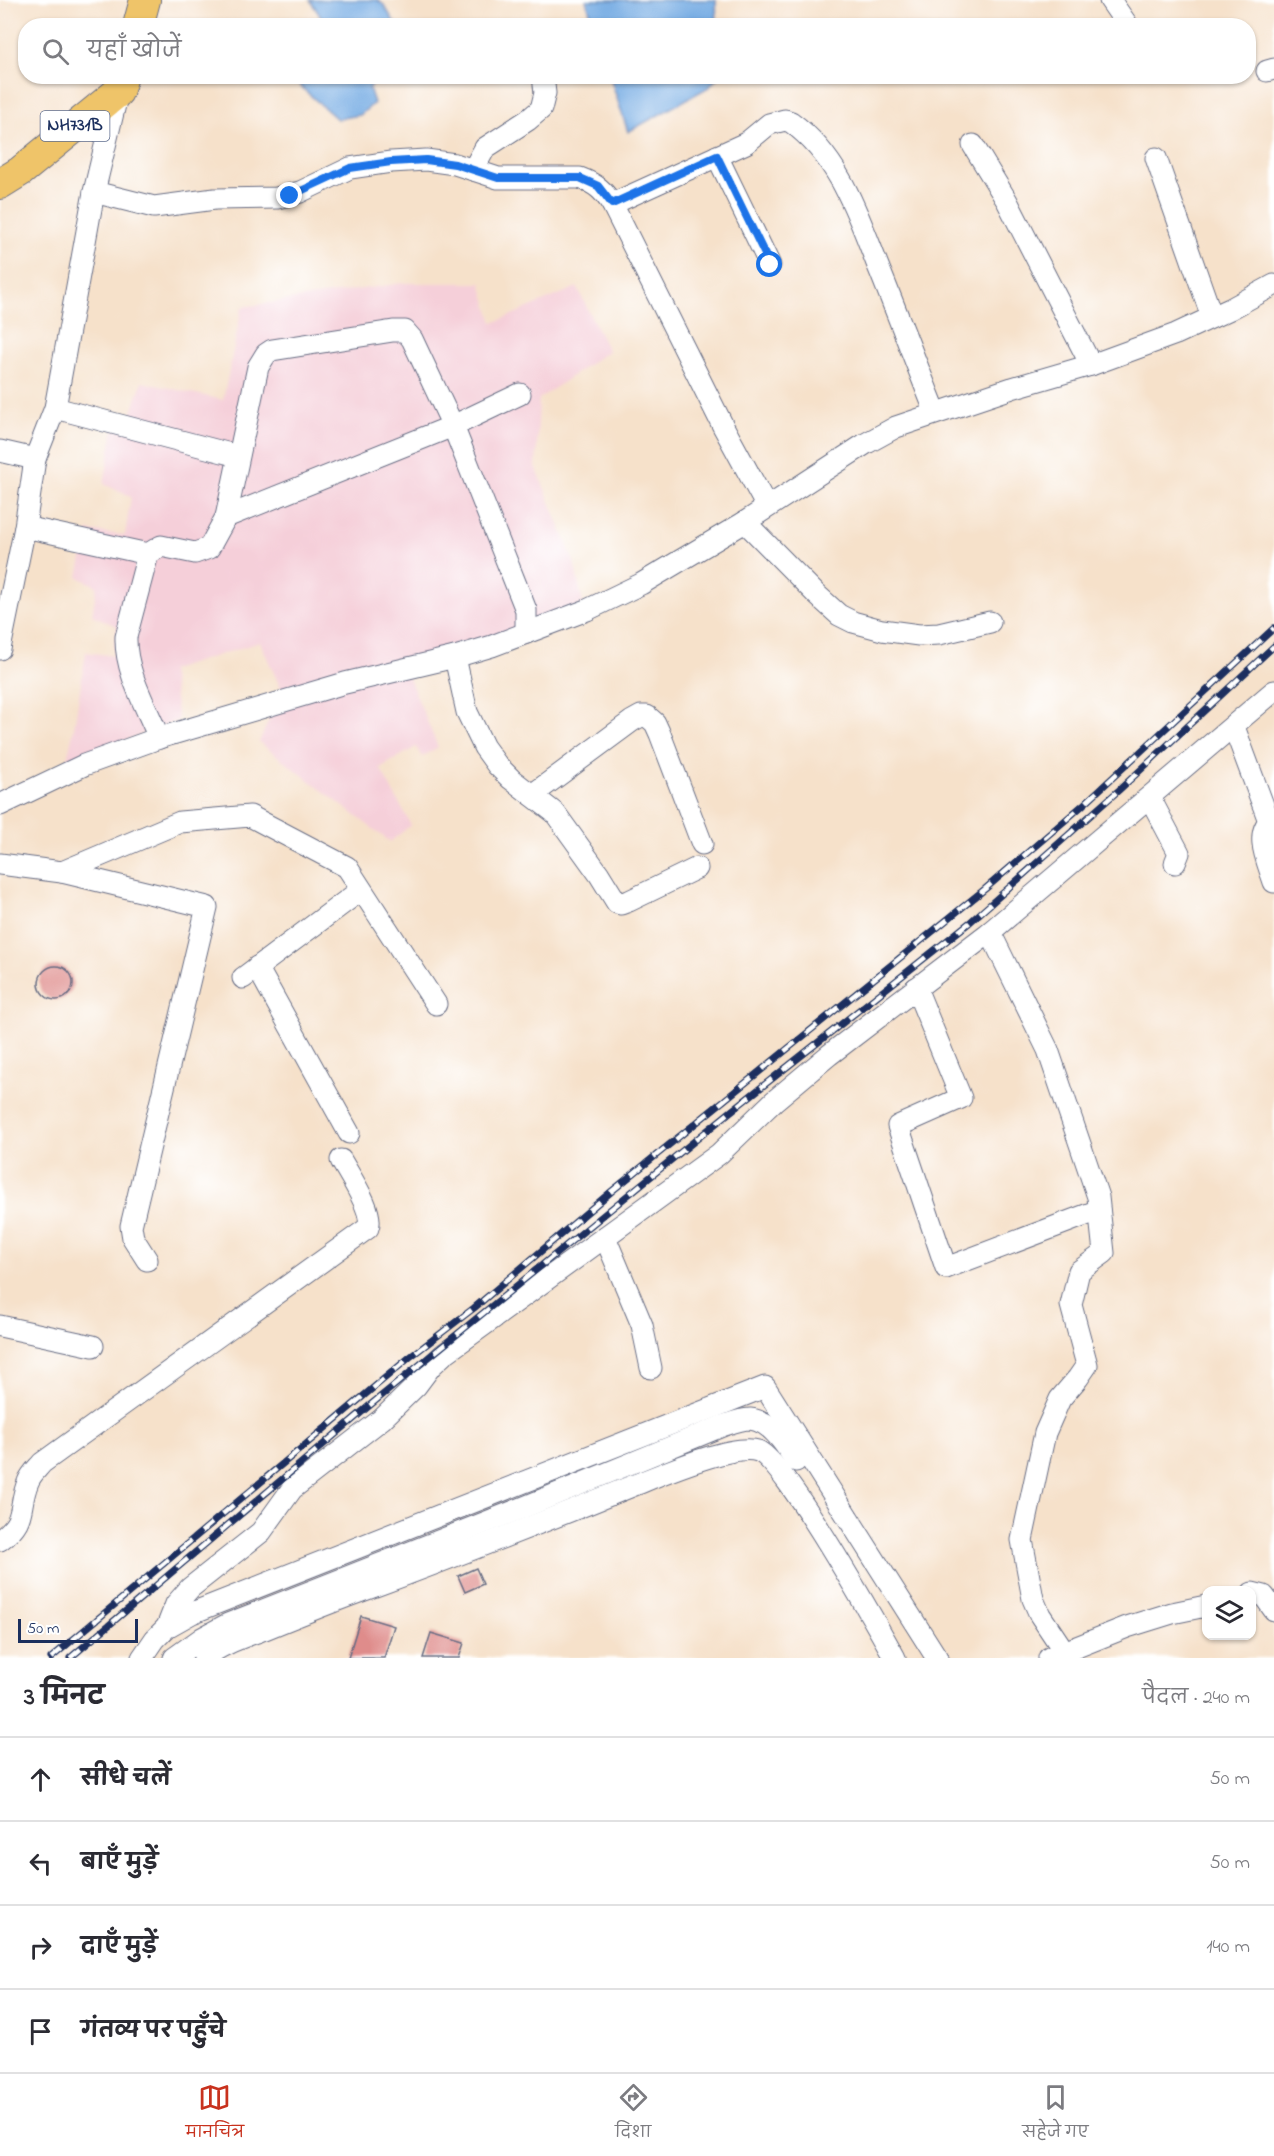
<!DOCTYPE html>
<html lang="hi">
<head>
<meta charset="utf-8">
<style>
  :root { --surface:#fff; --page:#f7f7f7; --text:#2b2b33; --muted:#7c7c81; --line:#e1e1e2; --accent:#c8321e }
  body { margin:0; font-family:"Indie Flower","Playpen Sans Deva",sans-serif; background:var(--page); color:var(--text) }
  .controls { position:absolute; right:18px; bottom:18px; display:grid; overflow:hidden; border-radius:12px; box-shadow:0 2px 4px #0004 }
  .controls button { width:54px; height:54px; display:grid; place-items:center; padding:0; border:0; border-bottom:2px solid var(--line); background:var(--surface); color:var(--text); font:30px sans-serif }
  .scale { position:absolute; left:18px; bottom:15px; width:120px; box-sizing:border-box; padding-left:6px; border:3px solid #1b2f5e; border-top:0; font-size:16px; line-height:21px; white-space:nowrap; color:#1b2f5e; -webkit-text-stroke:4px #fff; paint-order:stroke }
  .stop { position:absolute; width:18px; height:18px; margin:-14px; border:4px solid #1a73e8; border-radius:50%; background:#fff }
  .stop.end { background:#1a73e8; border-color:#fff; box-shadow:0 2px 6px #0008 }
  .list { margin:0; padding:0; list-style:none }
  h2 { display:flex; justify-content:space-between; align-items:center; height:78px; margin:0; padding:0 24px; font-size:26px }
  h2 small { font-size:20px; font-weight:400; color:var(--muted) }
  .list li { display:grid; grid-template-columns:39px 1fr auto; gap:18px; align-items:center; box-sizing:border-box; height:84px; padding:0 24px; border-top:2px solid var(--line) }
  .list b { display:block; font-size:22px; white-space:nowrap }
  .list em { font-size:20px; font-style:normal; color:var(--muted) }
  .icon { flex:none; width:33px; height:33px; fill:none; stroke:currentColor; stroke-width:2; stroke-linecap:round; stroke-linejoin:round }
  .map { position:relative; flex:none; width:1274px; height:1658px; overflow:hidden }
  .search { position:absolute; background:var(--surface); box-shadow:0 2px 4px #0004; left:18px; right:18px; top:18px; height:66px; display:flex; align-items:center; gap:15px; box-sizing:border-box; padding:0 21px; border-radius:24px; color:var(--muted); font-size:22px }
  .sheet { height:414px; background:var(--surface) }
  nav { display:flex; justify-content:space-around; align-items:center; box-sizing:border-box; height:84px; border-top:2px solid var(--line); background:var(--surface); font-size:16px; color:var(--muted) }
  nav a { display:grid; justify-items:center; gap:3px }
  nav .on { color:var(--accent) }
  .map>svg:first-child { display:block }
</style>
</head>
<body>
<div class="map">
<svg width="1274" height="1658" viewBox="0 0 1274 1658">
  <rect width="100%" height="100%" fill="#fff"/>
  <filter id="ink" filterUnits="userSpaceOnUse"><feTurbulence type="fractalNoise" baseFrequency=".0167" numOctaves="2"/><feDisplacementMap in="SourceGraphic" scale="12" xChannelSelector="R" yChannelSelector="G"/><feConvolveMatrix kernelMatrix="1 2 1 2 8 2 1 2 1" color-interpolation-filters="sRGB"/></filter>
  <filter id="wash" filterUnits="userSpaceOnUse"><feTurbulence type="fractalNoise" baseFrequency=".008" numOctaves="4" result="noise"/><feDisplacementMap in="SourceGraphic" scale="24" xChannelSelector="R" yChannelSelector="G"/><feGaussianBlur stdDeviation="1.35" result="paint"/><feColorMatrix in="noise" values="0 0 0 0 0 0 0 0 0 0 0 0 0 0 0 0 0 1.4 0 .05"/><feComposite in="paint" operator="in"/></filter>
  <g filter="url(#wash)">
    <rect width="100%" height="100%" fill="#f6e1ca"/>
    <polygon fill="#f5cfd9" points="403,283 481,283 493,323 577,287 608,351 539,399 536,467 574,562 583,604 468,650 403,664 438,747 422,757 416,747 380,768 411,825 390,842 259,742 282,691 260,642 171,670 178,720 66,763 74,728 86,652 113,656 117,626 92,615 97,586 78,577 88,531 125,535 131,497 104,484 114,429 126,430 142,382 223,400 242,307"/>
    <g fill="#74abe3" stroke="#486da0" stroke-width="1.5">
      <polygon points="310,0 377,0 384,5 396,25 326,25"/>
      <polygon points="586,0 716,0 717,25 594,25"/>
      <polygon points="293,77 382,77 369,88 374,103 360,115 337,119 301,87"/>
      <polygon points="610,77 610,76 718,77 709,87 628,132"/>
    </g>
    <g id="blocks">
      <g fill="#df8c8b">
        <circle cx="56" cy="983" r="17"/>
        <polygon points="476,1568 483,1584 465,1592 458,1576"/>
        <polygon points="361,1616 394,1626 384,1658 348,1658"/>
        <polygon points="431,1633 464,1643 459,1658 423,1658"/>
      </g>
    </g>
  </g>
  <g filter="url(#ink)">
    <use href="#blocks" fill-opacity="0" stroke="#686d84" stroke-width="1.5"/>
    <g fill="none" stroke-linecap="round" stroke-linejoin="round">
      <defs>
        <g id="minor">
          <polyline points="1110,0 1128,26"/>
          <polyline points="1267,71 1274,69"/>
          <polyline points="973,145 1007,201 1091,365"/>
          <polyline points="717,156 770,265"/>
          <polyline points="1156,158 1212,317"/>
          <polyline points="473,170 485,148 528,120 541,109 545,93 543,76"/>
          <path d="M94 192 154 207 215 199 277 198 300 192 350 168 391 162 426 160 455 164 498 178H580C596 184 603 190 612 204L724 428 767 507"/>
          <path d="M612 204 746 143 769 124 785 120 791 122C840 158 857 213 878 266 898 315 916 364 936 413"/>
          <polyline points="55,408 238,456"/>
          <polyline points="0,451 35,459"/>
          <polyline points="226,517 258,367 266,354 272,350 393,331 405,331 412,339 453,426 520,394"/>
          <polyline points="745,522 817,595 839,615 853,622 882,630 919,635 939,634 990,622"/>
          <polyline points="25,527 148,554"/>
          <polyline points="0,649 25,527 35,459 55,408 94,192 118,92"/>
          <polyline points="455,657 467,712 484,747 497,765 511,779 555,813 599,874 617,903 621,904 629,901 697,868"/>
          <polyline points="1234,727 1269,821"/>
          <path d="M159 738C146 706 125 672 126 637L148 554 161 546 195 553 209 548 226 517 453 426 526 610V633"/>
          <polyline points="532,795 632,721 641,716 647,716 655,723 660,734 702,844"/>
          <polyline points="1150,798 1179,853 1175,863"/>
          <polyline points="0,805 84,765 159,738 345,683 455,657 492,646 587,610 641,584 745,522 865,444 896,427 1012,388 1091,365 1176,334 1230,309 1274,285"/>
          <path d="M1274 818C1252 831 1268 863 1274 882"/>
          <polyline points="0,864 62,872 180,822 250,816 347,867 436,1004"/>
          <polyline points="62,872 207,907 131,1226 133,1238 147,1260"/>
          <polyline points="990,932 1048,1050 1098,1197 1104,1253 1079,1271 1071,1305 1087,1365 1078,1378 1060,1399 1045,1433 1022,1540 1033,1599 1040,1615 1064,1651"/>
          <polyline points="257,967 349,1133"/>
          <polyline points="243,978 361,890"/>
          <polyline points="916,988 961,1098 898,1126 946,1268 1099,1210"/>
          <polyline points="605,1237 642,1325 651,1368"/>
          <polyline points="0,1326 93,1346"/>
          <path d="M0 1540C28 1519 17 1509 28 1482 31 1474 37 1469 42 1463L368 1228C375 1212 349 1175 341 1160"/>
          <polyline points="1252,1593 1264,1596 1274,1610"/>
          <polyline points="167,1627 176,1604 190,1588 261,1532 292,1489 382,1419 416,1386 431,1366 444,1354 719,1154 774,1101 829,1055 990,932 1274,691"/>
          <polyline points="142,1658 155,1639 167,1627 192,1613 765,1387 937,1658"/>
          <path d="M174 1658 202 1638 228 1624 522 1508 722 1426C731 1423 741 1419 750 1419 771 1421 786 1446 796 1461"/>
          <path d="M204 1658C221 1644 244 1637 265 1629 297 1616 329 1603 362 1591 454 1557 546 1521 637 1484 662 1474 733 1443 758 1451 786 1462 876 1624 895 1658"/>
          <polyline points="1049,1658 1127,1627 1172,1613 1206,1606"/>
        </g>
        <g id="highway">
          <polyline points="138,26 145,0"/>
          <polyline points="0,184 21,171 118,92 123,76"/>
        </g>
      </defs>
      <use href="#minor" stroke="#686d84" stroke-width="23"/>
      <use href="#highway" stroke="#686d84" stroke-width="32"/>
      <use href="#minor" stroke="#fff" stroke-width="21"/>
      <use href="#highway" stroke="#efc469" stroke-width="30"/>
      <defs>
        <g id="rail">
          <polyline points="51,1658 410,1357 474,1308 612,1191 985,889 1083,805 1274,628"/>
          <polyline points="70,1658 369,1406 730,1112 969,923 1119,790 1274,646"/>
        </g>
      </defs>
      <use href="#rail" stroke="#1b2f5e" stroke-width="7"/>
      <use href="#rail" stroke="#fff" stroke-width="4.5" stroke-dasharray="14" stroke-linecap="butt"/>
    </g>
  </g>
  <g fill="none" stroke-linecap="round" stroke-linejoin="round" filter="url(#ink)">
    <polyline stroke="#1a73e8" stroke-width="8" points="290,196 350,168 391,162 426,160 455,164 498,178 580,178 598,186 612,204 717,156 770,265"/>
  </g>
  <g text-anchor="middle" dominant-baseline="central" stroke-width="6" stroke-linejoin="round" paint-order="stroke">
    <rect fill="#fff" stroke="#5f6d8e" stroke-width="1.5" x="40.5" y="111" width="69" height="30" rx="4.5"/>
    <g font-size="18" font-weight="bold" fill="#1b2f5e">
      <text x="75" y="126">NH731B</text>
    </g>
  </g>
</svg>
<div class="controls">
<button><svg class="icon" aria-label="layers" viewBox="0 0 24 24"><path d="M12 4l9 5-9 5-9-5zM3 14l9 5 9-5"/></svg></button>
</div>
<div class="scale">50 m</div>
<div class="stop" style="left:770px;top:265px"></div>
<div class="stop end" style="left:290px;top:196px"></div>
<div class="search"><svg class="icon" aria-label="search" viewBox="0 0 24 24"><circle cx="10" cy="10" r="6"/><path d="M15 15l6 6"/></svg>यहाँ खोजें</div>
</div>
<section class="sheet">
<h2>3 मिनट<small>पैदल · 240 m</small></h2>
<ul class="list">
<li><svg class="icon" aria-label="ahead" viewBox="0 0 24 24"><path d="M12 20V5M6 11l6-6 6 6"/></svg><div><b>सीधे चलें</b></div><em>50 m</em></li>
<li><svg class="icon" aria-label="left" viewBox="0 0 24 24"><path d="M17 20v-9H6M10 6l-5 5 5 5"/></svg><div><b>बाएँ मुड़ें</b></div><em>50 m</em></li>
<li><svg class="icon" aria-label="right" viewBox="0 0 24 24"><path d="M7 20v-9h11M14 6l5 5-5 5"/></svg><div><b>दाएँ मुड़ें</b></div><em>140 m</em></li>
<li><svg class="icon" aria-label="arrive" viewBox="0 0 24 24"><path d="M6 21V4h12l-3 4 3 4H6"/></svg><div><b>गंतव्य पर पहुँचे</b></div></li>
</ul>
</section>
<nav>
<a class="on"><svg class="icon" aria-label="map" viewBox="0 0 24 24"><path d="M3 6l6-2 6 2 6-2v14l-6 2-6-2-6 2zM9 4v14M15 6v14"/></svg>मानचित्र</a>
<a><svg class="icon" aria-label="directions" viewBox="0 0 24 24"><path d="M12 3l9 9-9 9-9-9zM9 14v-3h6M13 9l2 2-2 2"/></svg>दिशा</a>
<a><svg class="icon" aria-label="saved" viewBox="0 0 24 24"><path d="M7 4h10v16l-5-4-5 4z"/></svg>सहेजे गए</a>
</nav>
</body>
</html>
